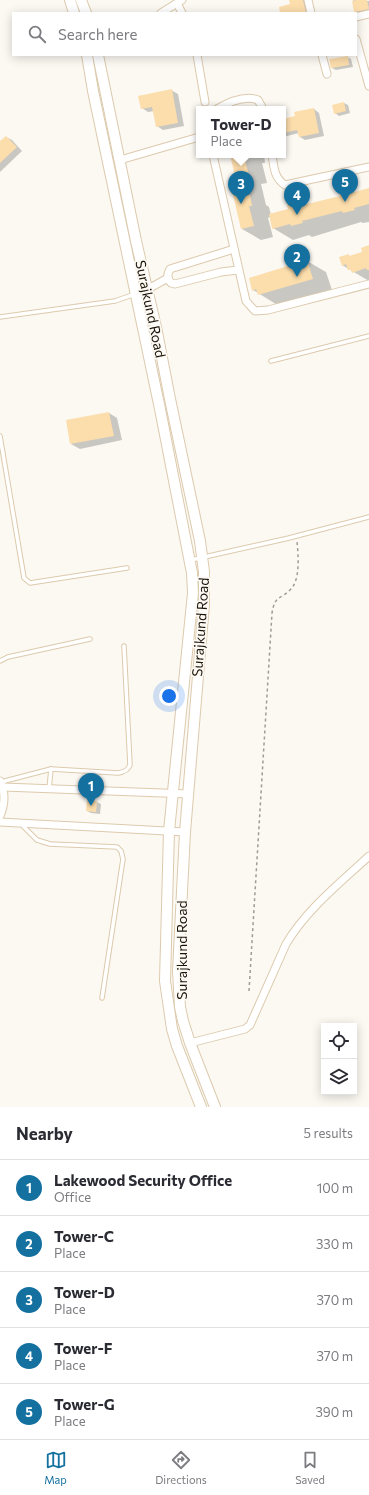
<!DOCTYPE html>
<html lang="en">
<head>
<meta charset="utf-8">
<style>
  :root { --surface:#fff; --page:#f7f7f7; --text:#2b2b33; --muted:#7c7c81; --line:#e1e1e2; --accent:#13709f }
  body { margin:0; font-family:Commissioner,sans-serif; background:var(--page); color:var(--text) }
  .controls { position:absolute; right:12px; bottom:12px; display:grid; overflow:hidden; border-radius:0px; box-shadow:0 2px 10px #0003 }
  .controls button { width:36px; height:36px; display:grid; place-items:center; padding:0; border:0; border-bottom:1px solid var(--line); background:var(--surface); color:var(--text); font:20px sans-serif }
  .you { position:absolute; left:169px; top:696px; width:14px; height:14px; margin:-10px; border:3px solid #fff; border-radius:50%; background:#1a73e8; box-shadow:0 0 0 6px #1a73e833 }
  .badge { display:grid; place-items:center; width:26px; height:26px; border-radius:50%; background:var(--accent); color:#fff; font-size:13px; font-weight:700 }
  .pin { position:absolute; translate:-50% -33px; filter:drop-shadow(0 1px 2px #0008) }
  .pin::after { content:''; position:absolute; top:21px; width:14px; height:12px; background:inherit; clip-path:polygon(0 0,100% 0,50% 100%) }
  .popup { position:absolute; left:196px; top:106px; width:90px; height:52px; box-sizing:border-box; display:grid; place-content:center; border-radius:0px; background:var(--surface); filter:drop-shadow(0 1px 3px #0005); font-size:13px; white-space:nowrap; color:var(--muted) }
  .popup b { font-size:15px; color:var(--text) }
  .popup::after { content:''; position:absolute; left:50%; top:100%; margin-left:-8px; border:8px solid transparent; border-top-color:var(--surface) }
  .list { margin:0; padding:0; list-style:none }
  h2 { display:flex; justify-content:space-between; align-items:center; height:52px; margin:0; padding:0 16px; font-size:17px }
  h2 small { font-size:13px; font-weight:400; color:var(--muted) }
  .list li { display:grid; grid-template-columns:26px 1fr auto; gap:12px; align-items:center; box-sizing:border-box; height:56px; padding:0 16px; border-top:1px solid var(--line) }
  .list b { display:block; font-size:15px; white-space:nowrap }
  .list p { margin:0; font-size:13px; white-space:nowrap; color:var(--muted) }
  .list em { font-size:13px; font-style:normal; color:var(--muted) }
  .icon { flex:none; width:22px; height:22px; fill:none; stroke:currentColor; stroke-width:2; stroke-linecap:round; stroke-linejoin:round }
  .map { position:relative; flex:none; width:369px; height:1107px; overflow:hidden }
  .search { position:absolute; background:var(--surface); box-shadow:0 2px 10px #0003; left:12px; right:12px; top:12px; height:44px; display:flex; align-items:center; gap:10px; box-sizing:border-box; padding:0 14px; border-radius:0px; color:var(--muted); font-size:15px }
  .sheet { height:332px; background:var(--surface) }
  nav { display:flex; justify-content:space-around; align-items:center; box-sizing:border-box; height:56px; border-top:1px solid var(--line); background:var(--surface); font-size:11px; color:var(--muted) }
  nav a { display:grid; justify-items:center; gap:2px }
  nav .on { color:var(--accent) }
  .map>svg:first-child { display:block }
</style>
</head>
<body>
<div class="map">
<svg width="369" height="1107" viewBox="0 0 369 1107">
  <rect width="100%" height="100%" fill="#fcf9f3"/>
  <g fill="#0003">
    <polygon points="290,0 307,0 310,13 281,13 292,4"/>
    <polygon points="353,0 369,1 369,12 359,14 355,12"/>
    <polygon points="347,57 351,59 353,67 336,70 332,68"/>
    <polygon points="171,90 178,94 184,126 163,130 157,126 154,111 148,112 142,108"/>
    <polygon points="344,103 348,105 350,113 339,116 335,113"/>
    <polygon points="314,109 319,113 324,136 305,140 300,137 299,133 283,137 283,120 296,117"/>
    <polygon points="6,137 12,140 22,151 0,172 0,142"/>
    <polygon points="231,155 264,155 265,163 262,163 267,183 261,184 266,205 269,207 271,215 289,210 294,204 299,207 341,197 346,191 351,194 369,189 369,222 363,223 361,222 312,237 309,235 293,240 273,228 270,217 268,218 273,237 261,240 242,229 237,181"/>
    <polygon points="369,246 369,281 342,265 348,255 351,257 363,253"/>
    <polygon points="307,261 326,272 332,290 279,306 253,290"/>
    <polygon points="109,413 117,418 122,440 80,449 71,444"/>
    <polygon points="97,802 101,804 100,814 91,813 87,811"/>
  </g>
  <g fill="#fcddac">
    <polygon points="289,0 303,0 306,13 280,13 279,7 290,4"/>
    <polygon points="357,0 367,0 369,9 354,12 352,1"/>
    <polygon points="348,56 349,65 331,68 329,59"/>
    <polygon points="172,89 178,123 156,127 152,107 141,109 138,96"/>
    <polygon points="344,102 346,111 334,114 332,105"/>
    <polygon points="314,108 319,133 299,137 297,130 283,133 283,119 295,116 294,112"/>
    <polygon points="6,136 17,147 0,163 0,141"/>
    <polygon points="230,155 244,155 248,172 242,173 247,195 250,195 252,206 249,206 254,226 241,229 230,182 236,180"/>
    <polygon points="369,188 369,204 354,208 355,210 343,213 342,211 302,221 303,223 291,226 290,224 272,229 269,214 288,209 287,205 294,203 295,207 340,196 339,191 346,190 347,194"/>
    <polygon points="369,245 369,270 367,270 366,268 352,273 351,270 348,270 346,264 342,266 339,257 349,254 349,256 362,252 361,248"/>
    <polygon points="307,260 313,279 258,295 256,289 252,291 249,278"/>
    <polygon points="109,412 114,436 70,444 66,420"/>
    <polygon points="87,801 97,801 96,812 86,811"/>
  </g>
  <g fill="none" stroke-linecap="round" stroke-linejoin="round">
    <defs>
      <g id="service">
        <polyline points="0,317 115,301 135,294"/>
        <polyline points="271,361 369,336"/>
        <polyline points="0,436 24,578 30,583 127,568"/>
        <polyline points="191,560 289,538 369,517"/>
        <polyline points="0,661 8,657 90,639"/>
        <path d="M1 782 51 769 118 773C125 772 128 770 130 765L124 646"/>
        <polyline points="49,789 51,769"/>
        <polyline points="22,825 37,840 50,844 117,847 121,851 123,859 102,998"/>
      </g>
      <g id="minor">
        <polyline points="308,0 311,13"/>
        <polyline points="177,3 182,13"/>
        <polyline points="161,13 182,0"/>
        <polyline points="356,17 369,14"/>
        <polyline points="356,39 369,86"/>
        <polyline points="197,55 205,102"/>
        <polyline points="322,55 327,74"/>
        <path d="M217 109C229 102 245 95 258 100L263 109"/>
        <polyline points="213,155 246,301 255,311 268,310 369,284"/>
        <path d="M272 155C274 167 274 178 285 185L369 167"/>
        <polyline points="120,160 199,137"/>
        <path d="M234 249 170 269C167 274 167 279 171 283L175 284 221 272 238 270"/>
        <polyline points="136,293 148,289 168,278"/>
        <path d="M0 781C6 793 5 804 0 816"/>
        <polyline points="3,787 189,794"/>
        <polyline points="0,822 185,832"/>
        <path d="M190 1043 245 1029 250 1025 286 944C307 909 340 883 369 856"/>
      </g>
      <g id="secondary">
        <polyline points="70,0 74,13"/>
        <polyline points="81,0 86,13"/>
        <polyline points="87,55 93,91 160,409 192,573 193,593 169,831 165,981 172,1029 177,1046 201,1107"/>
        <polyline points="98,55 136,241 156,327 170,399 200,541 204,572 204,604 185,832 178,971 180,1007 183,1021 190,1043 215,1107"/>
      </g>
    </defs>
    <use href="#service" stroke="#dccaad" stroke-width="5.5"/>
    <use href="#minor" stroke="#dccaad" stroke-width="9"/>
    <use href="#secondary" stroke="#dccaad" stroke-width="12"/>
    <path stroke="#a09b93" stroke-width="1.5" stroke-dasharray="3 3" stroke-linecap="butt" d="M249 991 272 613C275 595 280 600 290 590 301 580 298 554 297 541"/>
    <use href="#service" stroke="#fff" stroke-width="3.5"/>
    <use href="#minor" stroke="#fff" stroke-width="7"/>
    <use href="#secondary" stroke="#fff" stroke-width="10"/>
  </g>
  <g text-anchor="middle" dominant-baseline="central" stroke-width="3.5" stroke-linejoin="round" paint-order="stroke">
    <g font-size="14" fill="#1b140a" stroke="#fcf9f3">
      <text transform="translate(151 309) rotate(78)">Surajkund Road</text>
      <text transform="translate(200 627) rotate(-86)">Surajkund Road</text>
      <text transform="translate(181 950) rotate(-90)">Surajkund Road</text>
    </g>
  </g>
</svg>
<div class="controls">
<button><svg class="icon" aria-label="locate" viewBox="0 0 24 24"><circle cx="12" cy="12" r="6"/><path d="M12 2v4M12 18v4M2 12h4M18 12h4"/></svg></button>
<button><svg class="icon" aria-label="layers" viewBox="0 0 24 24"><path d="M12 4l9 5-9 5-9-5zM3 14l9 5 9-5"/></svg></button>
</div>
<div class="you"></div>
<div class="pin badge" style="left:91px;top:806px">1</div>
<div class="pin badge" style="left:297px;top:277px">2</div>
<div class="pin badge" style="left:241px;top:204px">3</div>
<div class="popup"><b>Tower-D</b>Place</div>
<div class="pin badge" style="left:297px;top:215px">4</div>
<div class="pin badge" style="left:345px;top:202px">5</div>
<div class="search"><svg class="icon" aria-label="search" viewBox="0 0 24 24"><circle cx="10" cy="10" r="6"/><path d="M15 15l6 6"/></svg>Search here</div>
</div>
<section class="sheet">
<h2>Nearby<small>5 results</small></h2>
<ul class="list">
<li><span class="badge">1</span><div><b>Lakewood Security Office</b><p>Office</p></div><em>100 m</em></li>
<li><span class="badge">2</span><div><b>Tower-C</b><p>Place</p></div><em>330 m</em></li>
<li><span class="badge">3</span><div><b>Tower-D</b><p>Place</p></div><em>370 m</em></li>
<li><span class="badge">4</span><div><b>Tower-F</b><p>Place</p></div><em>370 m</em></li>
<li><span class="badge">5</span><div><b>Tower-G</b><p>Place</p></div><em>390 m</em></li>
</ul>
</section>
<nav>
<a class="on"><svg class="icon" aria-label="map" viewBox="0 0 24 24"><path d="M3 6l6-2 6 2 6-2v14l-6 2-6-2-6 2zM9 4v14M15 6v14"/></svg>Map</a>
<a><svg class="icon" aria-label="directions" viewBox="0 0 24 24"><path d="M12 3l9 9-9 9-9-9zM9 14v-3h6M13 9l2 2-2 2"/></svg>Directions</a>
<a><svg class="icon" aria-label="saved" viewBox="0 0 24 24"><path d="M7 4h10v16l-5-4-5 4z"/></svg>Saved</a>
</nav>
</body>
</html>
